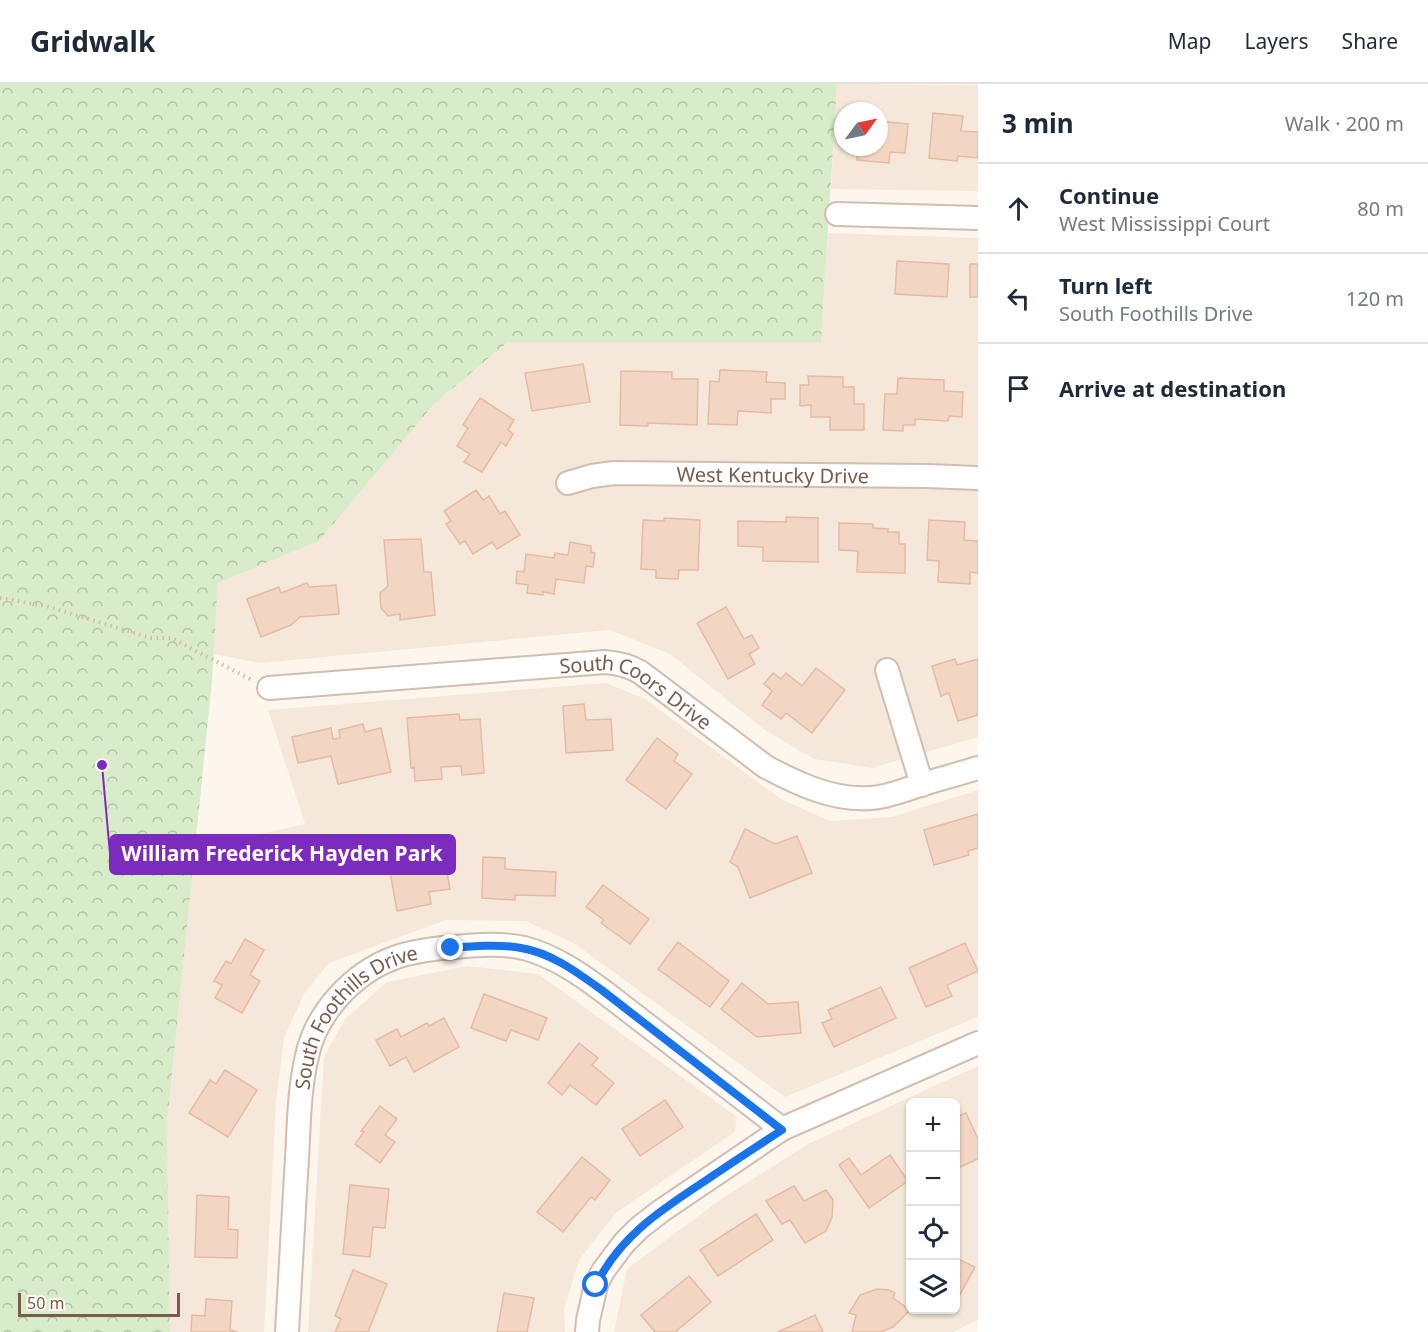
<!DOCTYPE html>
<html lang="en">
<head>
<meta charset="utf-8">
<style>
  :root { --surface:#fff; --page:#f6f6f7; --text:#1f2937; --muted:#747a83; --line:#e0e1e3 }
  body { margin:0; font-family:"Noto Sans",sans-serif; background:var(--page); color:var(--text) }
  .controls { position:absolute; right:18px; bottom:18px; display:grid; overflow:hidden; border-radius:9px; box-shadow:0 2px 4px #0004 }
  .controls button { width:54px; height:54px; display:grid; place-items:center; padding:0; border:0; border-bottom:2px solid var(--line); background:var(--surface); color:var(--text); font:30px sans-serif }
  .compass { position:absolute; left:834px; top:18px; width:54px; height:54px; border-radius:50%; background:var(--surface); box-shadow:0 2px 4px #0004; rotate:57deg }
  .scale { position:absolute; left:18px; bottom:15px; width:162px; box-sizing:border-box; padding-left:6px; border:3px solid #7a5c4d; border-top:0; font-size:16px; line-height:21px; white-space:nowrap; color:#7a5c4d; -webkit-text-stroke:4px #fffaf3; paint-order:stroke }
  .stop { position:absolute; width:18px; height:18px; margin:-14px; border:4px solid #1a73e8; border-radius:50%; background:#fff }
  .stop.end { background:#1a73e8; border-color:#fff; box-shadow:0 2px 6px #0008 }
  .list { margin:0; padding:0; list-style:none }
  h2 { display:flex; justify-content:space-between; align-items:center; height:78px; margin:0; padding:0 24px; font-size:26px }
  h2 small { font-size:20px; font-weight:400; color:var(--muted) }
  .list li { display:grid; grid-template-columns:39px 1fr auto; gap:18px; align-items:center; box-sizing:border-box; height:90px; padding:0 24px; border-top:2px solid var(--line) }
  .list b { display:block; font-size:22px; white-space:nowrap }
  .list p { margin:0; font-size:20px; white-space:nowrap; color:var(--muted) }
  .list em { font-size:20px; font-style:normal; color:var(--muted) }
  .icon { flex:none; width:33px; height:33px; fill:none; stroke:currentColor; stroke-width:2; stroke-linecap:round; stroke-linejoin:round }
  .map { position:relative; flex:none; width:978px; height:1248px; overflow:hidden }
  header { display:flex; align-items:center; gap:36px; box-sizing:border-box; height:84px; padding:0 30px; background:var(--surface); border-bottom:2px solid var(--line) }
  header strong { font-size:28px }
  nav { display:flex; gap:33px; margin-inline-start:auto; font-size:21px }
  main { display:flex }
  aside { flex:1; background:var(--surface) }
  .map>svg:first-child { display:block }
</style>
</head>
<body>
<header>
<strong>Gridwalk</strong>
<nav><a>Map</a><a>Layers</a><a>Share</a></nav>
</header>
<main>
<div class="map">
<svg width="978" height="1248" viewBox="0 0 978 1248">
  <defs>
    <pattern id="park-crowns" width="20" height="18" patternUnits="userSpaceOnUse" patternTransform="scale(1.5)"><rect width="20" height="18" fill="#d8ecc9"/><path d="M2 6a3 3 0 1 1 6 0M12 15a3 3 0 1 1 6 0" fill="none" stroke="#b4c2a5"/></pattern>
  </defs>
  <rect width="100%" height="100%" fill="#fdf6ec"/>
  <g fill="#f5e8da" fill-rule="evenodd">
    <path d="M837 0 978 1V107L831 105ZM843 27H879V63H843Z"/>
    <polygon points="828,149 978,154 978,653 872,684 814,675 766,647 670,570 610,546 260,579 214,570 218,499 319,457 434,320 508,258 821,258"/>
    <polygon points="606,599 645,615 781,715 830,737 892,733 978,706 978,933 785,1013 575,860 526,837 446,836 329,879 304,910 284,954 276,1019 264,1248 170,1248 167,1040 195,764 305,740 268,626"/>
    <polygon points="468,882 538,890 736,1032 735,1048 617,1128 579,1176 564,1225 565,1248 308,1248 324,973 345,935 387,898"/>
    <path d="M978 982V1236L953 1248H614L627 1185 720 1116 808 1060ZM910 1018H956V1226H910Z"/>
  </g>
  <polygon fill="url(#park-crowns)" points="0,0 837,0 821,258 508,258 434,320 319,457 218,499 212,597 167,1040 170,1248 0,1248"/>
  <g fill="#f3d5c3" stroke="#e6bba3" stroke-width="1.5">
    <polygon points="933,29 963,32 961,47 978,48 978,74 958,72 957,77 929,74"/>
    <polygon points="879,37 908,40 905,69 890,68 889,79 857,76 858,63 879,63"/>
    <polygon points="897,177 949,180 947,213 895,210"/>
    <rect x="970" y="180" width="8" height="33"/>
    <polygon points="583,280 590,318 532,327 525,289"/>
    <polygon points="720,286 767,288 766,298 785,299 785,315 771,315 771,329 738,327 737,341 708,340 710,297 719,298"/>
    <polygon points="621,287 672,288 672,295 698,295 697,341 648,339 648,342 620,341"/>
    <polygon points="808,292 843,293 843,303 854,303 854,320 864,320 864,346 830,346 830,333 811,333 811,321 800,322 800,301 809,301"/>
    <polygon points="898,294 944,296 944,307 963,308 962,333 949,332 948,337 915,335 915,341 903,341 903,347 883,346 885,310 897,310"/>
    <polygon points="480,314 514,336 508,346 513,350 506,362 501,358 482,388 464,378 470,370 457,362 468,344 463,341"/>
    <polygon points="476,406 483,416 489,412 500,430 505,427 520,451 497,465 492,458 473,470 465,457 460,460 446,440 451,437 444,427"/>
    <polygon points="786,433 818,434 818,478 763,477 763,463 738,462 738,437 786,438"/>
    <polygon points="664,434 700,436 698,486 679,486 678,495 656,494 656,486 641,485 643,436 664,437"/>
    <polygon points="929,436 965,438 964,456 978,457 978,489 970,488 970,500 938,498 939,477 927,476"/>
    <polygon points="839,439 873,440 873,444 888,445 888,448 899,448 899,460 905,460 905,489 857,488 858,467 839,466"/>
    <polygon points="421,455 424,488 431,488 435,531 400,536 400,530 388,532 381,524 380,509 388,502 384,456"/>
    <polygon points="570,458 591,462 591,468 595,469 593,483 586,482 584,499 556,495 554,510 543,508 543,511 527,509 528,501 516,499 517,487 524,488 526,470 554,474 555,469 568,471"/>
    <polygon points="307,499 309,503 336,501 339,530 300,533 291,541 261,553 247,515 279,503 281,509"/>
    <polygon points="726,523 744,555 752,551 759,564 749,570 755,580 728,595 697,539"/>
    <polygon points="955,575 957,581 978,575 978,631 958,637 949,609 941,612 932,582"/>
    <polygon points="816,584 845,606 812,649 786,629 781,635 762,621 772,607 764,600 773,589 781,595 786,589 802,602"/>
    <polygon points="584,620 586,636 611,635 613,666 566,669 563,622"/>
    <polygon points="459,630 460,636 480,635 484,689 462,691 461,682 441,683 442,695 415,697 414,683 411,684 407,634"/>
    <polygon points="363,640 365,648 381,644 391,688 338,700 331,672 298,679 292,653 331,644 333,655 340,654 339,646"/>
    <polygon points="657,654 678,670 674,677 692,690 666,725 626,696"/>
    <polygon points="978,730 978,764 968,767 969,771 934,781 924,746"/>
    <polygon points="745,745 775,760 797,752 812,789 750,814 738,783 730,778"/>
    <polygon points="483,773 505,774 505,785 556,788 555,812 515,811 515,816 482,814"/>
    <polygon points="445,777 450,805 429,808 431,820 397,827 390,788"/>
    <polygon points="603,801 649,835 630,860 601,839 604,836 586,823"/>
    <polygon points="245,855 264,866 250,891 260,897 242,929 215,914 222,901 214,897 226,877 231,880"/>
    <polygon points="678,858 729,897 710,923 658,885"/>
    <polygon points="965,859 978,887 947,901 952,912 926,923 909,884"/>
    <polygon points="742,899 768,920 798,918 801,949 757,953 721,925"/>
    <polygon points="881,903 896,934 834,963 822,939 832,935 828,926"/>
    <polygon points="484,910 547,934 538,956 511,946 506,957 471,944"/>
    <polygon points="444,934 459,963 414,988 406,973 390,982 376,956 397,945 401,953 427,939 429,942"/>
    <polygon points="579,959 598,974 592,981 614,999 596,1021 570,1001 562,1011 548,999"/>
    <polygon points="225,986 257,1006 228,1053 189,1029 210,996 216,1000"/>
    <polygon points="665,1016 683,1043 640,1072 622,1045"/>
    <polygon points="380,1022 397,1035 385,1051 395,1058 380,1079 355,1060 364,1048 361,1047"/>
    <polygon points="966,1029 978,1055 978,1075 956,1085 956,1033"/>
    <polygon points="890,1071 908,1097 869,1124 839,1081 849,1074 861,1091"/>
    <polygon points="582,1073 610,1096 595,1116 591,1113 563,1148 537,1128"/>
    <polygon points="350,1101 389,1105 385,1144 373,1143 370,1173 343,1170"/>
    <polygon points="794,1102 804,1117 826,1106 833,1116 832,1133 826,1147 805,1159 790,1136 782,1140 766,1117"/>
    <polygon points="197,1111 229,1113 228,1145 238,1146 237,1174 195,1173"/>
    <polygon points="756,1130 773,1156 718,1192 700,1166"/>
    <polygon points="956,1170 958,1175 975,1183 957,1216 956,1216"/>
    <polygon points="353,1186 387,1200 368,1248 335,1248 341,1235 335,1232"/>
    <polygon points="689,1192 711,1218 675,1248 655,1248 641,1231"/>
    <polygon points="877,1205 889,1206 895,1209 893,1214 910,1226 893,1243 880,1248 852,1248 856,1231 849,1229 860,1211"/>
    <polygon points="504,1209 534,1214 527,1248 497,1248"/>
    <polygon points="206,1215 232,1217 230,1246 238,1248 191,1248 192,1231 205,1232"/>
    <polygon points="815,1231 823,1248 778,1248"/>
  </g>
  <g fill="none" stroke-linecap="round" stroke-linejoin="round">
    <defs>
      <g id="minor">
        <polyline points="837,130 978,134"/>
        <path id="s1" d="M568 399 592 392 614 389 927 392 978 394"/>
        <polyline points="887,586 922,701"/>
        <path id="s2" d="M269 604 605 578C618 579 628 581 640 588L766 683C798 700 834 717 871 714 888 713 904 706 920 701 939 695 959 690 978 684"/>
        <path id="s3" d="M287 1248C290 1195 293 1142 296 1090 299 1051 298 1010 307 972 316 929 353 889 394 874 409 868 426 866 442 864 469 862 497 858 524 864 554 872 579 889 603 907L782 1045"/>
        <polyline points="587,1248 588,1236 596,1201 603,1187 624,1159 639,1144 661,1127 782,1045 978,959"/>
      </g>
    </defs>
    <use href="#minor" stroke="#d1beb0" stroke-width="26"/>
    <polyline stroke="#d9b8a5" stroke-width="4" stroke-dasharray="1.5 4.5" stroke-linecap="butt" points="0,514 46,522 151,554 171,554 252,596"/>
    <use href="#minor" stroke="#fff" stroke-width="22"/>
  </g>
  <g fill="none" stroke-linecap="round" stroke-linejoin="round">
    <path stroke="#1a73e8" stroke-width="8" d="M451 864C474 862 498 860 521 864 552 869 578 889 603 907L782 1046C756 1063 730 1080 705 1097 661 1126 620 1152 596 1201"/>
  </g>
  <g text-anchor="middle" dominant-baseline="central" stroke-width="4.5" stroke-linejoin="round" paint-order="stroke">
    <g font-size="20" fill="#7a5c4d" stroke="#fffaf3">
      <text stroke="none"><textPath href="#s1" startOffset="206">West Kentucky Drive</textPath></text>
      <text stroke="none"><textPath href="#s2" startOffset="376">South Coors Drive</textPath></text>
      <text stroke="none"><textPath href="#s3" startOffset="340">South Foothills Drive</textPath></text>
    </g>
  </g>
  <path fill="none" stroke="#7b2cbf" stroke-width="2" d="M102 681L110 770"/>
  <circle fill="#7b2cbf" stroke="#fffaf3" stroke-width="2" cx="102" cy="681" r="6"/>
  <rect fill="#7b2cbf" stroke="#7b2cbf" stroke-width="2" x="110" y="751" width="345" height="39" rx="6"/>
  <g font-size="21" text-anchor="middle" font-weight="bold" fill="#fff">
    <text x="282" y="777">William Frederick Hayden Park</text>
  </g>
</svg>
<div class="controls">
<button>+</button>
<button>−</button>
<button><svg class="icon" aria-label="locate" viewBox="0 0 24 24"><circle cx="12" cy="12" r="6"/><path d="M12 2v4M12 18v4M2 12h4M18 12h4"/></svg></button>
<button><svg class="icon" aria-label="layers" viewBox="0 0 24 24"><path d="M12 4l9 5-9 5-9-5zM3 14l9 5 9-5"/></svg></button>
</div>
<svg class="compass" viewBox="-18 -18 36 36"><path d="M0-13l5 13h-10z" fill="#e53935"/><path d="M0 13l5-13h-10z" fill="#747a83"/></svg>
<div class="scale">50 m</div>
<div class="stop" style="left:596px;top:1201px"></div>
<div class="stop end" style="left:451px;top:864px"></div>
</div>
<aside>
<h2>3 min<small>Walk · 200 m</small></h2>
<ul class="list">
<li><svg class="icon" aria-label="ahead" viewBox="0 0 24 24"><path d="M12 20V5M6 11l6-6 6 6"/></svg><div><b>Continue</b><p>West Mississippi Court</p></div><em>80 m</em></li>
<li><svg class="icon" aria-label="left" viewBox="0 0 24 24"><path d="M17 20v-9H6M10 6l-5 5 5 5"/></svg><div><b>Turn left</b><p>South Foothills Drive</p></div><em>120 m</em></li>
<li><svg class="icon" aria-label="arrive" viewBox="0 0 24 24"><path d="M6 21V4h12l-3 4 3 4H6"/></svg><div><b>Arrive at destination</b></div></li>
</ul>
</aside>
</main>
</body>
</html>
